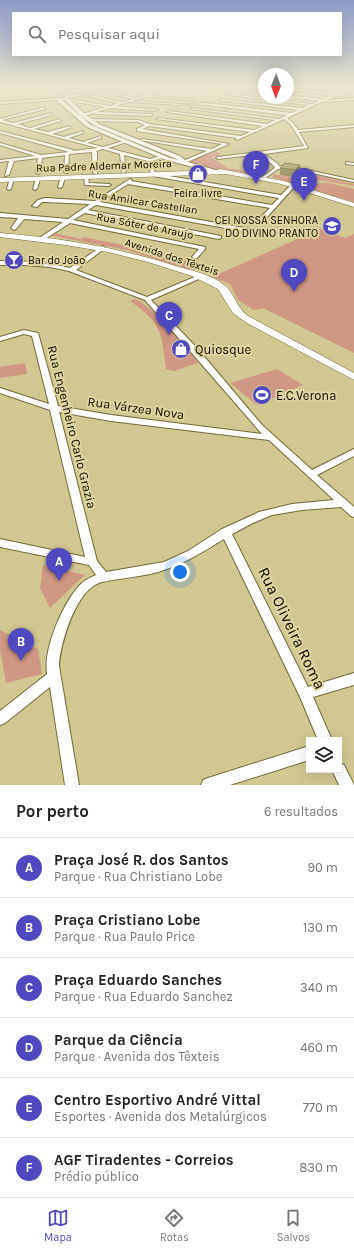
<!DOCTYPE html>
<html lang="pt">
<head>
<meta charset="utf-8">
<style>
  :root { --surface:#fff; --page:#f2f2f2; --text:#222; --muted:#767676; --line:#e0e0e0; --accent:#4f48bf }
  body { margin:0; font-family:Karla,sans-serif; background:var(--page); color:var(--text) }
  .controls { position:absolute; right:12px; bottom:12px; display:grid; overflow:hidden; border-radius:0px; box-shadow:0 4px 16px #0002 }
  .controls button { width:36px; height:36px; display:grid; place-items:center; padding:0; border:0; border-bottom:1px solid var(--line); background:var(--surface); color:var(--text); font:20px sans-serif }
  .compass { position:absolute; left:258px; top:68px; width:36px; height:36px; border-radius:50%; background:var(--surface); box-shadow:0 4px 16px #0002; rotate:181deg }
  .you { position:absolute; left:180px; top:572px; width:14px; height:14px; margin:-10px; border:3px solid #fff; border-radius:50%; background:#1a73e8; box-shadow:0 0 0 6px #1a73e833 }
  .badge { display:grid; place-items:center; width:26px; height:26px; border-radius:50%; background:var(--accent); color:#fff; font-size:13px; font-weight:700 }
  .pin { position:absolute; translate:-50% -33px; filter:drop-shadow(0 1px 2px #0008) }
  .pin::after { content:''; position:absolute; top:21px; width:14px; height:12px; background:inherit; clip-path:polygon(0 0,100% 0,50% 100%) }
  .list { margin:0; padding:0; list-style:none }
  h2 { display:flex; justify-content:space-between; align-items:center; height:52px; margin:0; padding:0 16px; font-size:17px }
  h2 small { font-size:13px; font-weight:400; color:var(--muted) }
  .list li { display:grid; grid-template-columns:26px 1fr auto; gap:12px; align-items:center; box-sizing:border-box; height:60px; padding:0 16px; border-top:1px solid var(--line) }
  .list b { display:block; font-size:15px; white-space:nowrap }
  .list p { margin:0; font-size:13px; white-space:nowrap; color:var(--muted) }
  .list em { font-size:13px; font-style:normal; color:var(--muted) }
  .icon { flex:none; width:22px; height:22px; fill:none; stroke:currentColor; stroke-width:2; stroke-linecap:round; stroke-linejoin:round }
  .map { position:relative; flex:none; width:354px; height:785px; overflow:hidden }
  .search { position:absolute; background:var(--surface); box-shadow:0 4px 16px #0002; left:12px; right:12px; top:12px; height:44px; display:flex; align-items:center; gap:10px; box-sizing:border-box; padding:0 14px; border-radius:0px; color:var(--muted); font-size:15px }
  .sheet { height:412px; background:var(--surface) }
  nav { display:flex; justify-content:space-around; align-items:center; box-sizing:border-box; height:56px; border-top:1px solid var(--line); background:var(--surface); font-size:11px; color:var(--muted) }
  nav a { display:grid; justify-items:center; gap:2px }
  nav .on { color:var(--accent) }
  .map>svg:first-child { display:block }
</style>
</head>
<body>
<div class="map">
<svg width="354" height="785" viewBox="0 0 354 785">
  <rect width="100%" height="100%" fill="#d0c791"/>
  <polygon fill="#c9bf81" points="293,86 335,86 341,90 335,93 295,89"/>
  <g fill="#d09784">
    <path d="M216 151 221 155 211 157 227 168 265 174C250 177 206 168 191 162L206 154 208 155Z"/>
    <polygon points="301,171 354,184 354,186 311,179 313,175 301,173"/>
    <polygon points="274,174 318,182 303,186 274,178 272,177"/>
    <polygon points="320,183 329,183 354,189 354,202 305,187"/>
    <polygon points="320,229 345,238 354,234 354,353 263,308 254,310 238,300 230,284 212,277"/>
    <polygon points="54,233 81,239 84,237 199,261 194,271 127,250 48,235"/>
    <path d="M135 299C159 312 182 340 198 363L174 371 166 369C161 332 163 324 130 301Z"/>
    <polygon points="25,363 27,374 0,378 0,367"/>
    <polygon points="277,369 303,385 257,405 230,383"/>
    <polygon points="43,565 85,575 50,608 40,588"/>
    <polygon points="0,630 38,649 42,674 6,683 0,649"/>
  </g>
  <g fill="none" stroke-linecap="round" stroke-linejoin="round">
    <defs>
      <g id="minor">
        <polygon points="48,86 52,86 58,88 72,86 72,87 62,89 76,95 135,86 145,86 163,89 161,90 140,86 67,98 66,96 72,95"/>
        <polygon points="222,86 264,86 264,88 230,87 161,92 148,96 193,99 191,100 144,97 132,101 182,104 180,105 128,102 116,106 158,110 156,111 110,108 97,112 152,114 151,116 96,114 94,113 77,118 76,116 105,107 65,100 67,99 110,106 118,103 87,96 89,95 122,102 133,99 107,93 109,92 136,98 161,90"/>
        <path d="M351 86H353L354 88C346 96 335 96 326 100L354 98V100L325 102 323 101 287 118 293 123 298 130 354 125V127L299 132 308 148 264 154 278 164 279 166H289L354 180V182L289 168 278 169 264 179 262 178V177L275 168 274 166 260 154 218 159 216 158 218 157 304 146 291 125 284 119 237 140 235 139 237 138 149 126 142 129 229 144 185 163H183V161L207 151 140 140 142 139 212 149 222 144 137 131V129L145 125 138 122 90 121 88 120 90 119 139 120 149 124 241 136 250 132 156 119 158 118 254 130 263 126 167 112 169 111 267 124 275 120 191 109 193 108 279 119 287 115 207 105 186 104 207 103 291 113 298 110 219 100 221 99 302 108 308 105 229 95 231 94 312 104 319 101 288 97V95L322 99 332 95 288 90V88L338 94 345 92 350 88Z"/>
        <polygon points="58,98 59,100 0,104 0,102"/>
        <polygon points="44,107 45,109 2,120 13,123 52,113 52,115 18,124 30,128 60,119 61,121 34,129 48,132 70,126 70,128 52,134 64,137 83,131 83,133 69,138 83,142 101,136 101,138 87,143 103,147 127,140 127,142 108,148 150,159 164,155 164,157 152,161 154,171 157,174 281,195 291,185 295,186 267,217 265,218 262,216 270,208 128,184 100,202 250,229 250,231 248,232 96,205 88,210 221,236 221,238 219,239 85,213 73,220 205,247 205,249 197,258 195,259 192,257 199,249 70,223 45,239 41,239 41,237 63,222 24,219 16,229 14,230 11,228 18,218 0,217 0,213 68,219 90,204 45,202 42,202 37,207 32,206 38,200 45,198 95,201 130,179 132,180 131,181 272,205 279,198 153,176 150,171 148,161 124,155 126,172 122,173 120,154 103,149 96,151 97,153 97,174 93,173 92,152 69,154 68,173 64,172 65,155 42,158 40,173 38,174 36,173 38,158 14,161 9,175 5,176 9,161 0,162 0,160 35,156 0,145 0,143 41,155 69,152 0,133 0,131 73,150 73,151 98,148 0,122 0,119"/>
        <polygon points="346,162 354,163 354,165 346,164"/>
        <polygon points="86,176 88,177 89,183 109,184 111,185 109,186 85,185 84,177"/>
        <polygon points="61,177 65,178 62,187 60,188 58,187"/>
        <polygon points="10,178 14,179 11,189 9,190 7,189"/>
        <polygon points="36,178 40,179 37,189 35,190 33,189"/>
        <path d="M102 246 104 247V249L76 270 147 297 197 276H201V278L151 300 197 348 262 425 312 470 354 449V456L317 475 354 507V517L351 516 341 507 302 510 272 515 253 523 232 534 308 687 354 673V685L313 697 332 740H318L300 697 224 539C203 552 182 565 158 572 141 577 119 578 102 582 76 588 60 644 59 666L79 785H65L50 687 5 723 0 725V711L47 674C43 649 62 606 78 587 83 581 89 578 96 575L89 565 0 547V539L85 557 50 410 0 393V388L49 404 32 336 24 334 0 341V337L24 330 38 333 58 406 111 415 262 434 191 352 145 300 69 271 50 267 25 265H0V261C24 261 47 262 70 268ZM59 412 111 421 269 440 334 500 292 504 259 512 222 529 188 551 164 562 106 572 97 561Z"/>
        <polygon points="309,746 309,760 230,785 201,785 203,780 208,778"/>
        <polygon points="339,763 344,765 354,785 339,785 332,770 339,770"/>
      </g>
      <path id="tertiary" d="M58 98H68L85 114 99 124 180 156 188 162 219 171 216 173 166 160 87 127 56 100ZM62 100H65L81 116 95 126 179 160 170 158 91 125Z"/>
      <g id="secondary">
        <polygon points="220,169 284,181 354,203 354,207 281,184 226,174 0,182 0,178 217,170"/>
        <path d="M0 233C61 238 121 248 179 267 194 271 212 275 224 285 235 293 235 306 248 316L354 373V380L247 323 233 313 218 289 192 276 148 262 108 252 65 245 0 237Z"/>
      </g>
    </defs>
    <use href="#minor" stroke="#736a37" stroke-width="2"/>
    <use href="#tertiary" stroke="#736a37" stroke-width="2"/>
    <use href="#secondary" stroke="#736a37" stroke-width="1"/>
    <use href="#minor" fill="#fff" fill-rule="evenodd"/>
    <use href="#tertiary" fill="#fff" fill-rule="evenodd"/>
    <use href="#secondary" fill="#fff" fill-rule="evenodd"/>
  </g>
  <polygon fill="#90895b" points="300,165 300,172 295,177 280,175 280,168"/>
  <polygon fill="#766f4a" points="300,165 300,172 295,177 295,170"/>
  <polygon fill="#a89f6a" stroke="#766f4a" points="285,163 300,165 295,170 280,168"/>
  <linearGradient id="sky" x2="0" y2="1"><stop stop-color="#8f9cc9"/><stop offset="0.44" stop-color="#eae6ce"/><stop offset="1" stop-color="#eae6ce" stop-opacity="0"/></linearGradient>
  <rect width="354" height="195" fill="url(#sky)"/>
  <defs>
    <symbol id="shop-disc" viewBox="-11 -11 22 22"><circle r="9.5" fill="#4f48bf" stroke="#ddd49e"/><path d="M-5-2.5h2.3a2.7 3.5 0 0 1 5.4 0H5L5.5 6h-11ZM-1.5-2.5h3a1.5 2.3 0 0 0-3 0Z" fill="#fff"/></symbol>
    <symbol id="school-disc" viewBox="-11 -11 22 22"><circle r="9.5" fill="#4f48bf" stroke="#ddd49e"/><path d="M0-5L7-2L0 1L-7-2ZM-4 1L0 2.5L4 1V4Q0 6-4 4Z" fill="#fff"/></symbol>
    <symbol id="bar-disc" viewBox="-11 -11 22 22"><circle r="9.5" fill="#4f48bf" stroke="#ddd49e"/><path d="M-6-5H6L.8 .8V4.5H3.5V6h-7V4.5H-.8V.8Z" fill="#fff"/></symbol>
    <symbol id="stadium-disc" viewBox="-11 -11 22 22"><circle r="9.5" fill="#4f48bf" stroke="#ddd49e"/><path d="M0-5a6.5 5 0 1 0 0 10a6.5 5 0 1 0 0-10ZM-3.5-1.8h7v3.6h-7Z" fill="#fff"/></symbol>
  </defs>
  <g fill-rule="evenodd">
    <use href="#shop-disc" x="187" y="163" width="22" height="22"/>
    <use href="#school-disc" x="321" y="215" width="22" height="22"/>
    <use href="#bar-disc" x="3" y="249" width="22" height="22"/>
    <use href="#shop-disc" x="170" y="338" width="22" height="22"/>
    <use href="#stadium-disc" x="251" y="384" width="22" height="22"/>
  </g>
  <g text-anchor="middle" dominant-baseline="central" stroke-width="4" stroke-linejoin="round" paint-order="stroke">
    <g font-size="11" fill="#110d00" stroke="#ddd49e">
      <text transform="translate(104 166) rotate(-2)">Rua Padre Aldemar Moreira</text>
      <text transform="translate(143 202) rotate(9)">Rua Amilcar Castellan</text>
      <text transform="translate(145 226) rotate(11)">Rua Sóter de Araujo</text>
      <text transform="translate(172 257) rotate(18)">Avenida dos Têxteis</text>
    </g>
    <g font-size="11" fill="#110d00" stroke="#ddd49e">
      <text x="198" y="193">Feira livre</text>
      <text x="318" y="220" text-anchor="end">CEI NOSSA SENHORA<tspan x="318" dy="13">DO DIVINO PRANTO</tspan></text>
      <text x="28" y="260" text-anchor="start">Bar do João</text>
    </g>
    <g font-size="13" fill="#110d00" stroke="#ddd49e" text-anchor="start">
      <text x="195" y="349">Quiosque</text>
      <text x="276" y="395">E.C.Verona</text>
    </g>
    <g font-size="13" fill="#110d00" stroke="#ddd49e">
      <text transform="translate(136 408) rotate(8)">Rua Várzea Nova</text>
      <text transform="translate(72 427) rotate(76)">Rua Engenheiro Carlo Grazia</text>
    </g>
    <g font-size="16" fill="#110d00" stroke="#ddd49e">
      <text transform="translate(292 628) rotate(64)">Rua Oliveira Roma</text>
    </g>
  </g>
</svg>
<div class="controls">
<button><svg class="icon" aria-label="layers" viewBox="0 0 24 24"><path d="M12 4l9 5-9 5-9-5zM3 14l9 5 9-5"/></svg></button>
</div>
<svg class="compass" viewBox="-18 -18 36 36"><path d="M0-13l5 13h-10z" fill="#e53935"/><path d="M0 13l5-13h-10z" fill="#767676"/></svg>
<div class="you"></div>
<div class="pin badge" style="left:59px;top:581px">A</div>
<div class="pin badge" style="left:21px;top:661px">B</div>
<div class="pin badge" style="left:169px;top:335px">C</div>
<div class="pin badge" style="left:294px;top:292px">D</div>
<div class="pin badge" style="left:304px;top:201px">E</div>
<div class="pin badge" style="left:256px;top:184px">F</div>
<div class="search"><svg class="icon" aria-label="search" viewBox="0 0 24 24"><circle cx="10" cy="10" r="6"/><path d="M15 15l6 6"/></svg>Pesquisar aqui</div>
</div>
<section class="sheet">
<h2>Por perto<small>6 resultados</small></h2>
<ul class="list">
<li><span class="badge">A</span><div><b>Praça José R. dos Santos</b><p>Parque · Rua Christiano Lobe</p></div><em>90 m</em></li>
<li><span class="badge">B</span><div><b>Praça Cristiano Lobe</b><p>Parque · Rua Paulo Price</p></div><em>130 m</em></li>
<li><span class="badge">C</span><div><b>Praça Eduardo Sanches</b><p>Parque · Rua Eduardo Sanchez</p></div><em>340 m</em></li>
<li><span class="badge">D</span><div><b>Parque da Ciência</b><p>Parque · Avenida dos Têxteis</p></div><em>460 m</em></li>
<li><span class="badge">E</span><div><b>Centro Esportivo André Vittal</b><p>Esportes · Avenida dos Metalúrgicos</p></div><em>770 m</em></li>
<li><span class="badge">F</span><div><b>AGF Tiradentes - Correios</b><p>Prédio público</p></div><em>830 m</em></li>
</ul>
</section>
<nav>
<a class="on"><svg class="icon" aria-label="map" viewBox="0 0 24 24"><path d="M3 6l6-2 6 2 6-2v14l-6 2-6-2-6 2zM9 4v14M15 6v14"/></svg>Mapa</a>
<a><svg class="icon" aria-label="directions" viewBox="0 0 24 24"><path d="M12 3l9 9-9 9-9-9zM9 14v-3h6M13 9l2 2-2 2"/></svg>Rotas</a>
<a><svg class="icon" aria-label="saved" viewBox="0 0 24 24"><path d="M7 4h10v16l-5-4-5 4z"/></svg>Salvos</a>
</nav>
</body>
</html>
